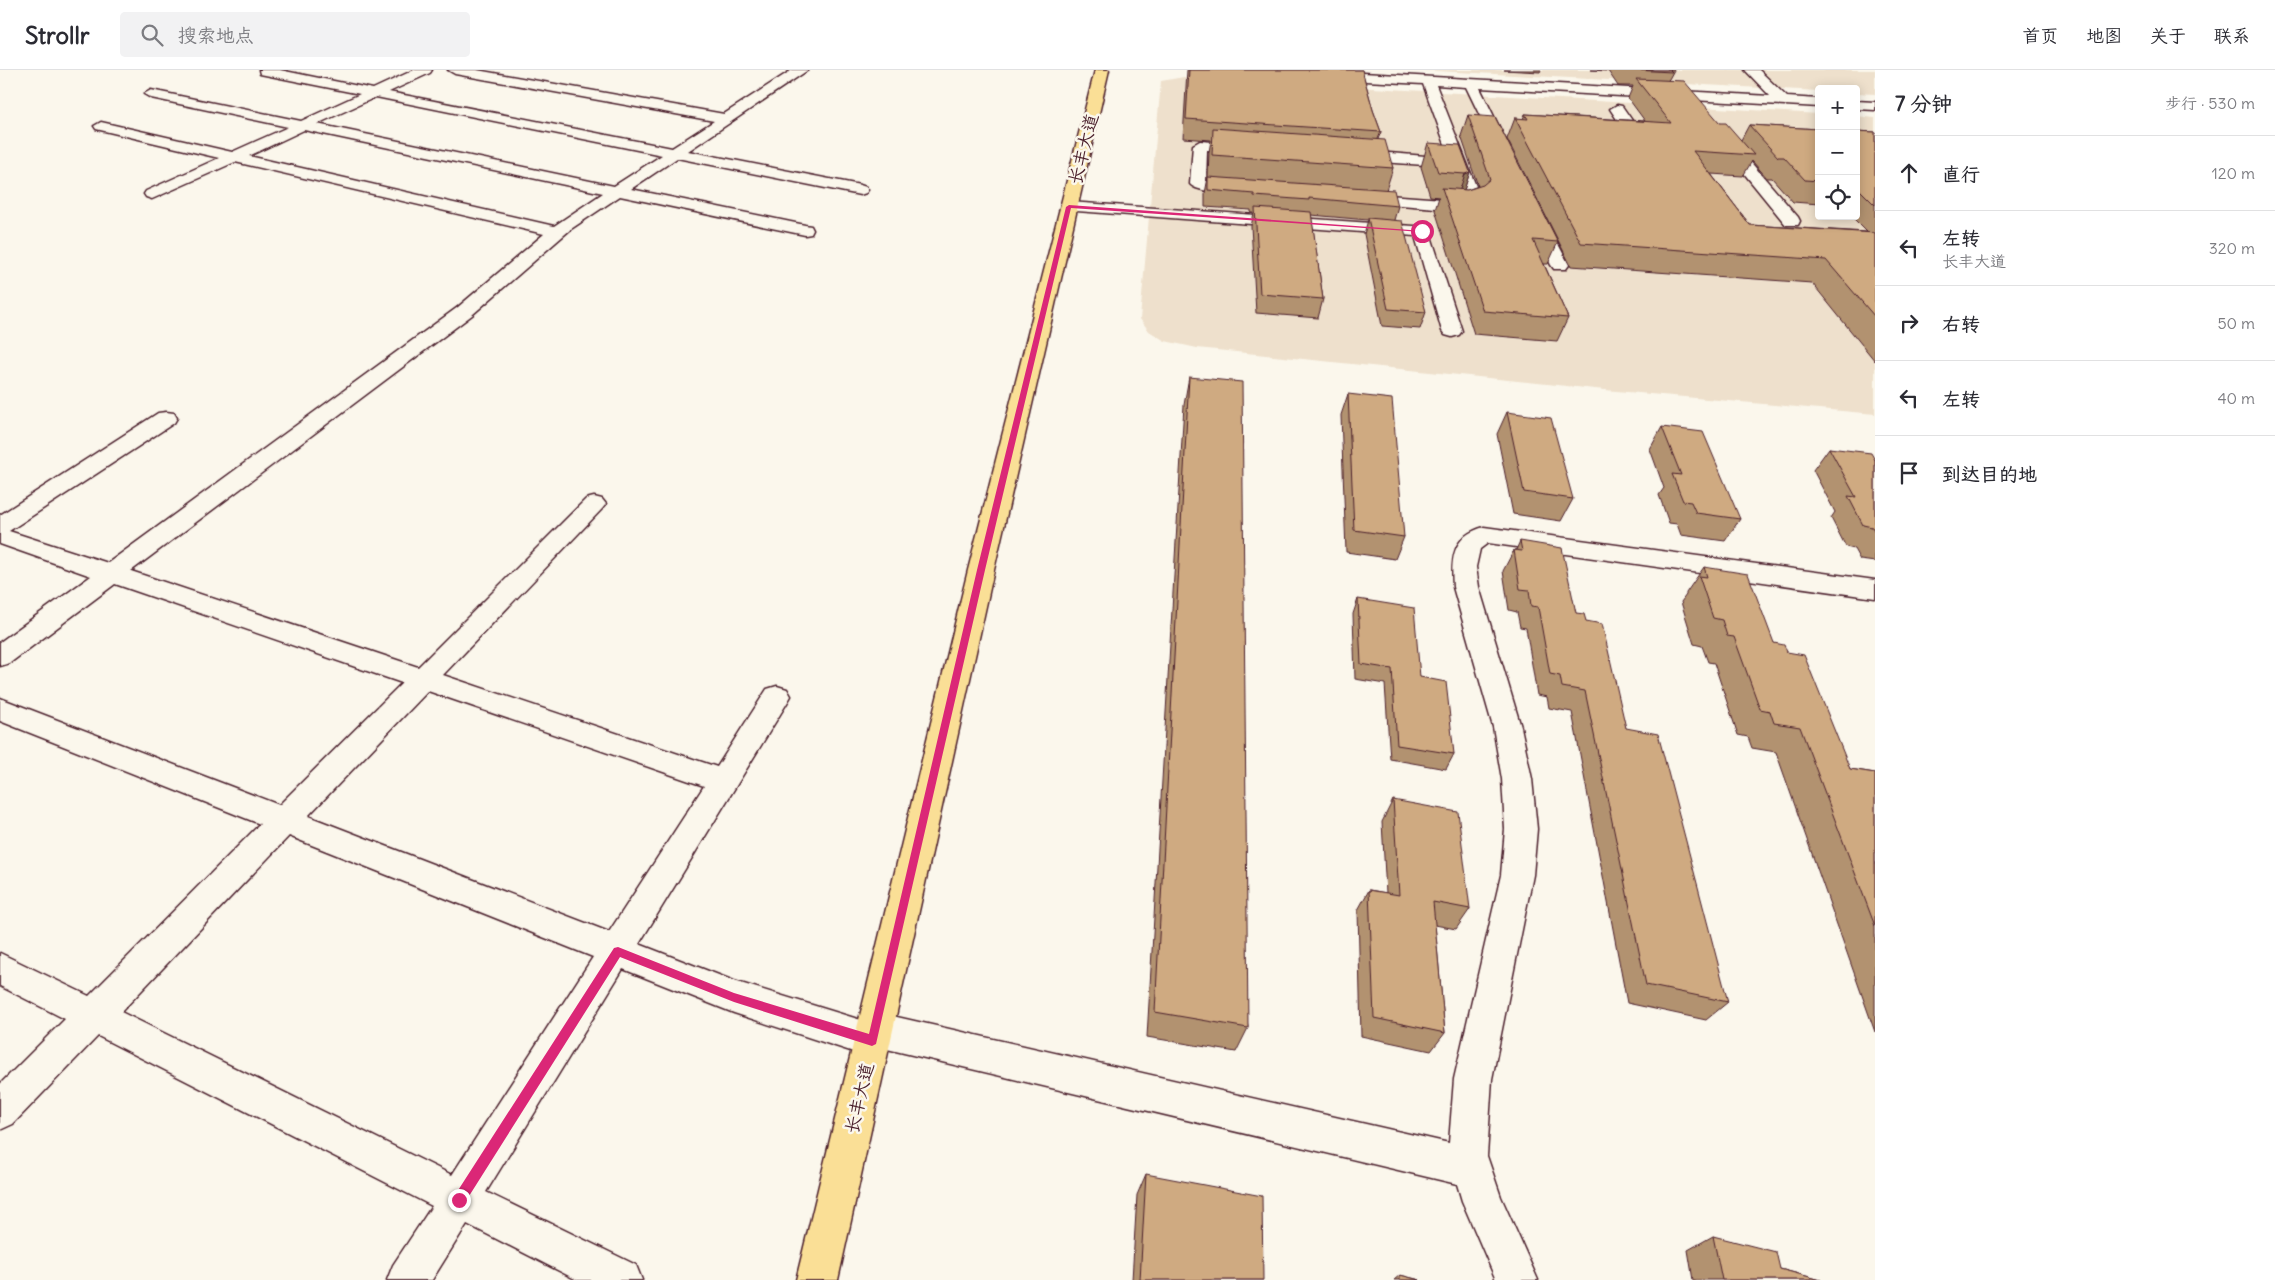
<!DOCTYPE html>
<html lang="zh">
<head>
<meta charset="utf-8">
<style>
  :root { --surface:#fff; --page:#f2f2f3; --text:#2b2b33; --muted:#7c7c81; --line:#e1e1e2 }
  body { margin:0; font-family:Delius,"LXGW WenKai TC",sans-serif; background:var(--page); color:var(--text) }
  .controls { position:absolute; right:15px; top:15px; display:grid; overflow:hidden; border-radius:5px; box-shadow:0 2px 12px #0003 }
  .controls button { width:45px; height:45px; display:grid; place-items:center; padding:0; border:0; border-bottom:1px solid var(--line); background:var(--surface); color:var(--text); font:25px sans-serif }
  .stop { position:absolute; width:15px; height:15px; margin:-11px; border:4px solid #db2777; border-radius:50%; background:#fff }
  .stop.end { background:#db2777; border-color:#fff; box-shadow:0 1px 5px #0008 }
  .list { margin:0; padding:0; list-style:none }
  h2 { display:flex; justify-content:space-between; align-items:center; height:65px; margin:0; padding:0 20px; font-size:21px }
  h2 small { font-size:16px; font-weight:400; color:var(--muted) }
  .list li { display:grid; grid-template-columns:32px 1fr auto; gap:15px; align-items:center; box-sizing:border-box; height:75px; padding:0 20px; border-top:1px solid var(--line) }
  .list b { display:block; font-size:19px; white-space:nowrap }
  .list p { margin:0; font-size:16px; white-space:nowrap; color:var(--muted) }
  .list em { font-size:16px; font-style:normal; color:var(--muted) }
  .icon { flex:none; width:28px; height:28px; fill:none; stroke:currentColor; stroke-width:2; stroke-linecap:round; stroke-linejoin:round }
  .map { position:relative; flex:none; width:1875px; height:1210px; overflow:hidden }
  header { display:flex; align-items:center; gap:30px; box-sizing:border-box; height:70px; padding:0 25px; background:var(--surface); border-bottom:1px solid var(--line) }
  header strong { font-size:24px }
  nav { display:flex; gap:28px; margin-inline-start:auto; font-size:18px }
  .search { width:350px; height:45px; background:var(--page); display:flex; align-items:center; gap:12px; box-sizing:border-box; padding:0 18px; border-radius:5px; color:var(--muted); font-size:19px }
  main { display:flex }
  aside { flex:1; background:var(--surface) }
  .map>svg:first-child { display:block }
</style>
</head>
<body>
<header>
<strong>Strollr</strong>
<div class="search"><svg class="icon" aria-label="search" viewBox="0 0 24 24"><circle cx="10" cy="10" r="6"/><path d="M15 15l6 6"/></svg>搜索地点</div>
<nav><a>首页</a><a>地图</a><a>关于</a><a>联系</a></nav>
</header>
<main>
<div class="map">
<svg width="1875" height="1210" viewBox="0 0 1875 1210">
  <rect width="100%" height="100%" fill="#fbf7ec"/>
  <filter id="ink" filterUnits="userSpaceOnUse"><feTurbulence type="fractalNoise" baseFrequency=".02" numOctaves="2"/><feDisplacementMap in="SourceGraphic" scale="10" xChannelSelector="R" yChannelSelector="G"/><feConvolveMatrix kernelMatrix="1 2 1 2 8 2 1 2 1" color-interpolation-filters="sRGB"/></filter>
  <g filter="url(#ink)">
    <g fill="#eee0cc">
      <polygon points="1420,0 1875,0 1875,24 1856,23 1856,19 1819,19 1819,21"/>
      <polygon points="1184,7 1819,44 1819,146 1856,146 1856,46 1875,48 1875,344 1605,320 1197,278 1165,271 1149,261 1140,249 1161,11"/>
    </g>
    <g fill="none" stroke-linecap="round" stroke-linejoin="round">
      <defs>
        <g id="minor">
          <path d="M259 0H280L373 19 414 0H432L430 3 389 22 672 78 714 51 455 4 448 0H477L724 44 792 0H808L688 81 860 115 866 117 868 120 866 123 860 125 677 88 631 119 805 155 811 156 813 160 811 164 805 165 620 126 571 159 472 245 131 501 418 597 586 429 594 427 602 429 606 434 602 439 443 605 717 697 767 619 777 616 787 619 791 626 787 633 639 874 734 911 861 950 862 947 875 942 1449 1073 1454 1009 1501 805 1505 759 1502 709 1493 657 1453 517C1451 488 1452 466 1484 457L1875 510V528L1488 473 1480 479 1476 497 1479 517 1521 657 1532 709 1537 759 1533 805 1492 1009 1487 1086 1501 1127 1538 1210H1496L1462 1131 1457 1114 887 979 885 983 872 988 734 943 623 899 486 1122 636 1195 642 1210H577L467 1154 432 1210H387L393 1195 432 1136 98 966 13 1054 0 1060V1014L65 949 0 916V883L89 926 260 754 0 651V628L279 735 402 613 115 514 10 593 0 596V572L91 506 0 474V445L158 343 166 342 174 343 177 348 174 353 9 461 108 493 458 237 544 164 235 92 152 129 146 127 144 124 146 121 219 88 96 59 94 56 101 52 232 82 288 57 151 28 144 24 151 20 301 51 360 24 260 4ZM376 27 662 85 614 116 317 54ZM304 60 603 123 554 156 249 86ZM428 621 704 716 609 862 308 746ZM289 766 593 887 452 1105 121 942Z"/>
          <polygon points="1745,0 1759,0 1787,27 1819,29 1819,37 1480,18 1510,79 1508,82 1498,82 1496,79 1466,17 1436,15 1481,129 1479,132 1459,140 1354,131 1352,128 1354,125 1360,123 1457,130 1464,127 1453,97 1353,90 1348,88 1345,85 1348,82 1353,80 1450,88 1423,14 1327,9 1320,5 1327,1 1770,26"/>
          <polygon points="1856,31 1875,32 1875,40 1856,39"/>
          <polygon points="1617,35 1622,36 1638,59 1640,62 1638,65 1604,63 1602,60 1604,57 1622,57 1610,39"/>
          <polygon points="1724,66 1729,67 1798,147 1800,151 1798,155 1786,155 1717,70"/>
          <path d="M1200 71 1253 75 1255 78 1253 81 1248 82 1207 80 1206 111 1245 114 1251 116 1253 119 1251 122C1239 125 1197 123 1190 114L1193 75Z"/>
          <polygon points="1069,132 1428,157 1462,261 1459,265 1452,267 1445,265 1442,261 1415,166 1063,140 1061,137 1063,134"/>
          <polygon points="1537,144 1543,145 1545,149 1569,195 1566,199 1554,199 1551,195 1529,149 1531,145"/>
        </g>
        <polygon id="major" points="1095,0 1109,0 994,500 838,1210 796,1210 968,500"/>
      </defs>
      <use href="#minor" stroke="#4a1f2b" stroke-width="3"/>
      <use href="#major" stroke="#4a1f2b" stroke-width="3"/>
      <use href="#minor" fill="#fbf7ec" fill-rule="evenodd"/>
      <use href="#major" fill="#fadf96" fill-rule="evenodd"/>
    </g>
    <g fill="#b2926f" stroke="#4a1f2b">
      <polygon points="1187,0 1362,0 1373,40 1381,62 1378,69 1393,98 1386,120 1398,136 1394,150 1426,242 1420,259 1382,256 1364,164 1368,150 1311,145 1323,229 1318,248 1256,243 1251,156 1254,143 1251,143 1251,140 1205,137 1205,123 1208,108 1209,82 1211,70 1183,68"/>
      <polygon points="1504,0 1541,0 1540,2"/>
      <polygon points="1591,0 1674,0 1669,9 1668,10 1741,70 1749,55 1819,59 1819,134 1793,132 1772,108 1767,108 1752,91 1743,106 1711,104 1750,155 1867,162 1851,146 1856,146 1856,61 1875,62 1875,291 1812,213 1571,196 1507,69 1515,48 1523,49 1525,44 1645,51 1628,28 1633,16 1618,16 1608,1"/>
      <polygon points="1468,45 1558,172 1548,194 1544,194 1568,248 1557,271 1474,264 1435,140 1439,127 1430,126 1421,97 1428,73 1470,102 1464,120 1467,120 1478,116 1461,66"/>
      <polygon points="1189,307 1248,958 1236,982 1147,967 1184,335"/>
      <polygon points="1348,324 1404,467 1395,489 1346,482 1341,345"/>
      <polygon points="1507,342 1573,429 1561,451 1513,444 1497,364"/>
      <polygon points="1662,357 1740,449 1725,471 1681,465 1677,454 1669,453 1659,425 1664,418 1650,379"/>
      <polygon points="1829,378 1875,390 1875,492 1860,490 1854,479 1846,477 1831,448 1835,442 1813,400"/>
      <polygon points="1520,471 1576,543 1586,551 1728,932 1706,950 1627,933 1572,642 1549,638 1547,627 1537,625 1526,558 1520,557 1517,542 1509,540 1503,501 1514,480 1516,480"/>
      <polygon points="1704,497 1774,573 1787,582 1850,699 1875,703 1875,962 1776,682 1752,678 1748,667 1738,665 1714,593 1708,592 1702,576 1694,574 1681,532 1686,525 1686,523"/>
      <polygon points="1358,529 1420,607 1454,684 1446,699 1390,689 1385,614 1355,609 1353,544"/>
      <polygon points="1393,730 1470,839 1456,859 1435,855 1445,963 1431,981 1361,966 1358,840 1369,820 1386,823 1382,752"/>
      <polygon points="1146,1104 1263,1210 1132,1210 1137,1125"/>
      <polygon points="1713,1166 1780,1199 1821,1210 1693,1210 1688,1180"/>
      <polygon points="1400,1205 1420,1210 1394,1210"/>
    </g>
    <polygon fill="#91775a" stroke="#4a1f2b" points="1470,102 1462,126 1457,128 1465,104"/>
    <g fill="#cfaa81" stroke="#4a1f2b">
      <polygon points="1189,0 1362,0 1373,40 1381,62 1186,49"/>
      <polygon points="1634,0 1670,0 1672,2"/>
      <polygon points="1636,9 1684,11 1720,53 1726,53 1754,85 1693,81 1750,155 1875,163 1875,247 1826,190 1581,173 1515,48 1528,49 1525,44 1671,53"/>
      <polygon points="1468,45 1495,47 1558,172 1533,170 1568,248 1483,241 1442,118 1467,120 1483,115 1490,109"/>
      <polygon points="1749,55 1819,59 1819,111 1805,110 1784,87 1778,87"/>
      <polygon points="1213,58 1385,70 1393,98 1212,85"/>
      <polygon points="1856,61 1875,62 1875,135 1856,116"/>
      <polygon points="1428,73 1460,75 1470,102 1465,104 1438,102"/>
      <polygon points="1208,107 1394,120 1398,136 1309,128 1309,130 1254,126 1254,124 1208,120"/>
      <polygon points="1255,138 1311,142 1323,229 1260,224"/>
      <polygon points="1368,148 1402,151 1426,242 1388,239"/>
      <polygon points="1189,307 1242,312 1248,958 1155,942"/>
      <polygon points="1348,324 1392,329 1404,467 1354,460"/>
      <polygon points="1507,342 1551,348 1573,429 1524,422"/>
      <polygon points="1662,357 1703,362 1740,449 1696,443 1691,432 1683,431 1672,404 1681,405"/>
      <polygon points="1829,378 1871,383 1875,390 1875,462 1872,457 1863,455 1848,426 1856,427"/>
      <polygon points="1520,471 1562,478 1576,543 1584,544 1586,551 1602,554 1626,658 1658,664 1728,932 1646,915 1585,621 1562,617 1560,606 1550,604 1538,537 1531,536 1529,520 1520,519 1514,480 1522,481"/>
      <polygon points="1704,497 1748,504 1774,573 1784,575 1787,582 1804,585 1850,699 1875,703 1875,856 1800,657 1774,653 1770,641 1760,639 1734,567 1727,566 1722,550 1713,548 1699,506 1707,507"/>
      <polygon points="1358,529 1414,538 1420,607 1446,612 1454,684 1397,675 1392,599 1361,594"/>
      <polygon points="1393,730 1458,742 1470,839 1433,832 1445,963 1374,948 1369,820 1399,825"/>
      <polygon points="1146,1104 1262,1126 1263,1210 1140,1210"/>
      <polygon points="1713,1166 1776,1182 1780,1199 1821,1210 1722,1210"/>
      <polygon points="1400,1205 1420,1210 1400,1210"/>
    </g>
  </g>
  <polygon fill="#db2777" points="1069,135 1424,161 1422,162 1071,138 985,500 876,974 872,976 734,932 620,887 464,1134 459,1135 455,1134 453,1130 455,1125 614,878 618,877 734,923 869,964 977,500 1066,137"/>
  <g text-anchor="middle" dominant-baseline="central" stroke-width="5" stroke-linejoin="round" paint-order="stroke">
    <g font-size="18" fill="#4a1f2b" stroke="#fbf7ec">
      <text transform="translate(1083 79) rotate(-76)">长丰大道</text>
      <text transform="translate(859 1028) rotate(-77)">长丰大道</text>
    </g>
  </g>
</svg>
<div class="controls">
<button>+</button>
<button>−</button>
<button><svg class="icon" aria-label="locate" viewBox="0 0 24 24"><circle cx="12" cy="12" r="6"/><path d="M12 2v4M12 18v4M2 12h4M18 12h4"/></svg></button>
</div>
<div class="stop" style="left:1422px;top:161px"></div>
<div class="stop end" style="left:459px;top:1130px"></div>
</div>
<aside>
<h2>7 分钟<small>步行 · 530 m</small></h2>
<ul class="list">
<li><svg class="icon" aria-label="ahead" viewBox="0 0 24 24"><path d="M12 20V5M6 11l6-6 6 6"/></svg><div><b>直行</b></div><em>120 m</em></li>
<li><svg class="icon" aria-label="left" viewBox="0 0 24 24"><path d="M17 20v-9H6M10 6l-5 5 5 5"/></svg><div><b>左转</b><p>长丰大道</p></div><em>320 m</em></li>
<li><svg class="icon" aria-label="right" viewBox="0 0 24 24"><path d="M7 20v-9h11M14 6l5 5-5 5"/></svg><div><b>右转</b></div><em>50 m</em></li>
<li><svg class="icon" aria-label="left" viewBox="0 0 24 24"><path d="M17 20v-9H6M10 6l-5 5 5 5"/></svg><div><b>左转</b></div><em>40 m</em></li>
<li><svg class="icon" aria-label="arrive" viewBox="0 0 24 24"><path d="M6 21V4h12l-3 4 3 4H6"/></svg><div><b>到达目的地</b></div></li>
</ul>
</aside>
</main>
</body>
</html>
